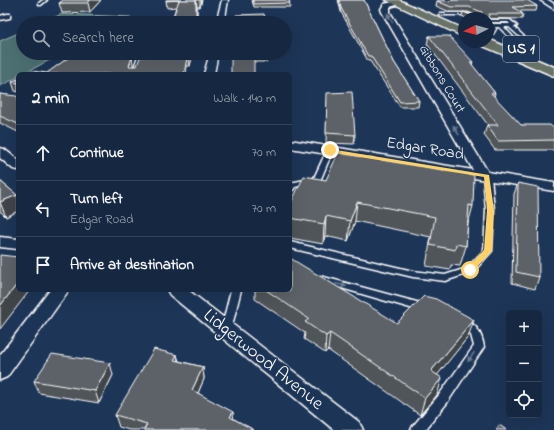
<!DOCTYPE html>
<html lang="en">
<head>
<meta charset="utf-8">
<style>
  :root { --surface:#162841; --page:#23344c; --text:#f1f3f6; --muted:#9ea6b1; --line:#35445a }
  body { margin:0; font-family:"Indie Flower",sans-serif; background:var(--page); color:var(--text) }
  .controls { position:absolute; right:12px; bottom:12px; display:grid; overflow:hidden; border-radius:6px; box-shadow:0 4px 16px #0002 }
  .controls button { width:36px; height:36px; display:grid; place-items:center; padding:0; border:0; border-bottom:1px solid var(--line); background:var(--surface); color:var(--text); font:20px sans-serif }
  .compass { position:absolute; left:458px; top:12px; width:36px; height:36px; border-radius:50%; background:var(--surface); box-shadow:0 4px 16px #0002; rotate:265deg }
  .stop { position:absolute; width:12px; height:12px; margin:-9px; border:3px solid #ffd166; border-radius:50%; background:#fff }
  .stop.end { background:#ffd166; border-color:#fff; box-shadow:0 1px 4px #0008 }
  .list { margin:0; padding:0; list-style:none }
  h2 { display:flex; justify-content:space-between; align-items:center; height:52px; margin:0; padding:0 16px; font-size:17px }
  h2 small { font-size:13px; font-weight:400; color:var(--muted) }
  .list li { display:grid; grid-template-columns:26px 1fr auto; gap:12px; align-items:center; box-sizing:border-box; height:56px; padding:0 16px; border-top:1px solid var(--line) }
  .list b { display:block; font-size:15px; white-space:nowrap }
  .list p { margin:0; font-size:13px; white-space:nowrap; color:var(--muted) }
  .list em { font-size:13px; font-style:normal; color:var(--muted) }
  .icon { flex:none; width:22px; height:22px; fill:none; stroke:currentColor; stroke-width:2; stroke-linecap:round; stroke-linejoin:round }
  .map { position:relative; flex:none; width:554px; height:430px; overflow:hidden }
  .search { position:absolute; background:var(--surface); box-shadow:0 4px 16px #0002; left:16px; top:16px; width:276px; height:44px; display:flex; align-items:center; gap:10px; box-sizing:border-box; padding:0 14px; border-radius:22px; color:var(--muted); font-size:15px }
  .panel { position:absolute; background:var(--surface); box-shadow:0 4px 16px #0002; left:16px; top:72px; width:276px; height:220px; border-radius:6px }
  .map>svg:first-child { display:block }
</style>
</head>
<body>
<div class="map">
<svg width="554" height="430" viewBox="0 0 554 430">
  <rect width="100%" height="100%" fill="#1d3557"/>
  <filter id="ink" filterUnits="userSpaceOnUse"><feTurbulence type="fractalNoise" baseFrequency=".025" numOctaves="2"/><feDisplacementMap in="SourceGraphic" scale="8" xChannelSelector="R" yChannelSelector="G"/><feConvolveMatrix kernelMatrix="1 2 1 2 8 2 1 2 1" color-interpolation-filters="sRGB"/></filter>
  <g filter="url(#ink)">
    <g fill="#4d7173" stroke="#a6b8b9">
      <polygon points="62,14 131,17 119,23 41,23"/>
      <polygon points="23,31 23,53 63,53 23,74 18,74 18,77 0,86 0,41"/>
    </g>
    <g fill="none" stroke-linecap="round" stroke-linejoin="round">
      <defs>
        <g id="service">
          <polygon points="43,0 47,0 41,5 39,5 39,3"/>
          <polygon points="440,13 468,13 480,18 474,18 467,15 439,15"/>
          <polygon points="488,20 510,20 517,26 514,27 534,46 533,54 529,53 530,46 509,27 504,27 513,37 511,45 507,44 509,37 499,27 495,27 496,29 491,37 488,37 488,34 492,29 488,27 489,24 510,24 508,22 488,22"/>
          <polygon points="139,53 143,53 138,74 132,74"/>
          <polygon points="330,148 333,150 320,181 295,187 293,190 290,190 290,183 314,178 327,150"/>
          <polygon points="484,174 490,174 491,176 494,210 492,251 473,272 445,281 413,277 290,248 290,242 413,271 445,275 467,268 484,250 486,210 483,176"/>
          <polygon points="320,276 424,304 427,305 429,308 427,311 424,312 317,281 315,279 317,277"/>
          <polygon points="231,290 241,290 231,330 230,333 226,334 222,333 221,330"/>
          <path d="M463 319C476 323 482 334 484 347L447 403 425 430H411L413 426 439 395 474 346 471 335 458 323 459 320Z"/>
        </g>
        <g id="minor">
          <polygon points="222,0 228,0 224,23 216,23"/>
          <polygon points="540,0 548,0 554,4 554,9"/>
          <polygon points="398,1 402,3 400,4 390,7 390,12 488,172 554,183 554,191 290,148 290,140 473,170 382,12 381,9 384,4"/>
          <polygon points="7,14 10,14 10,18 0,20 0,16"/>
          <polygon points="210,53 218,53 214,74 204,74"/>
          <polygon points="0,148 4,149 18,160 18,170 13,169 0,158"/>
          <polygon points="0,237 18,239 18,249 0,247"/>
          <polygon points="50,290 69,290 7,377 0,380 0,355"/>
          <polygon points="167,290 188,290 359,422 363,430 334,430 170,295"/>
        </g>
        <g id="trunk">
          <polygon points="386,0 399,0 464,29 464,37"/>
          <polygon points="488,39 554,67 554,76 481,45 479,42 488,42"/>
        </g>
      </defs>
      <use href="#service" stroke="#fff" stroke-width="3"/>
      <use href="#minor" stroke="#fff" stroke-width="3"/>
      <use href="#trunk" stroke="#fff" stroke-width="3"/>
      <use href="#service" fill="#1d3557" fill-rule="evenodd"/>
      <use href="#minor" fill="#1d3557" fill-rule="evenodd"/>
      <use href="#trunk" fill="#697266" fill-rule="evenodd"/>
    </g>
    <g fill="#4f5459" stroke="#fff">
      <polygon points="101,0 90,12 62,13 59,3"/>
      <polygon points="166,0 202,0 200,7 197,7 197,23 171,23 176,7 167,8"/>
      <polygon points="252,0 289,0 290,7 254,7"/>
      <polygon points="338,0 364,0 394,62 419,101 418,107 400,107 370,61 368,61 341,12"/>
      <polygon points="437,1 537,6 536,11 519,11 523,14 522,19 466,18 462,16 463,12 476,15 468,12 450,12 436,6"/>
      <polygon points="429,36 473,62 472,65 495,93 494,97 521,125 554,129 554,150 495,150 484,135 487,125 488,125 427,44"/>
      <polygon points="75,53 113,53 113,57 132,57 133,66 137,66 156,56 158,53 193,53 190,66 47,73"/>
      <polygon points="233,53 266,53 267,62 255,62"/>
      <polygon points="18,79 18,92 15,91 12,82"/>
      <polygon points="0,94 18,97 18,132 0,123"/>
      <polygon points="327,101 355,135 354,144 326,143"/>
      <polygon points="326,180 473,206 468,224 466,246 460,266 451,265 450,270 426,266 431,237 355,221 348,241 325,236 323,244 290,238 290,205"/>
      <polygon points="0,181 17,195 18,199 18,211 6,217 1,212 0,212"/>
      <polygon points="518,183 539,277 535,289 512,283 514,194"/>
      <polygon points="255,290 290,290 397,323 468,337 437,375 437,395 420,415 328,350 325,353 304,339 305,333 255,299"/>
      <polygon points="177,355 179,361 203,367 204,379 198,393 234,419 254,430 129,430 119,427 115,415"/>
      <polygon points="113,375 99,403 39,393 34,381"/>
    </g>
    <g fill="#404549" stroke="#fff">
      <polygon points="90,0 101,0 90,12 88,3"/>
      <polygon points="196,0 197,7 197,23 196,23"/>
      <polygon points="200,0 202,0 200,7"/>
      <polygon points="108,53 113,53 114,58 103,57"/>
      <polygon points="190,53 193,53 190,66 189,58"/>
      <polygon points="132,57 133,65 131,74 129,66"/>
      <polygon points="187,58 187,66 186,74 184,74"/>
      <polygon points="17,195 18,199 18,211 6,217 0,202"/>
      <polygon points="357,202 355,221 348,241 350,221"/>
      <polygon points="326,216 325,236 323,244 324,224"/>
      <polygon points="18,283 18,290 30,290 0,329 0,306"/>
      <polygon points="474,320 468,337 427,388 431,371"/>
      <polygon points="330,333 328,350 325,353 326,336"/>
      <polygon points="177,355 179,367 174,360"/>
      <polygon points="110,363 113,375 99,403 95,391"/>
      <polygon points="203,367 204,379 194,402 192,390"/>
      <polygon points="442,378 437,395 420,415 425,398"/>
      <polygon points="233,412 234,423 230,417"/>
    </g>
    <g fill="#5c6268" stroke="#fff">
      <polygon points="63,0 90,0 88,3 59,3"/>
      <polygon points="166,0 196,0 196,23 171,23 179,0 166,1"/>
      <polygon points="253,0 289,0 290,3 253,4"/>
      <polygon points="339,0 364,0 394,62 419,101 400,102 371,56 368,56 341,8"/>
      <polygon points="464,0 527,0 537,6 513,7 523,14 489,14 488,21 488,18 478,18 463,12 475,15 481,15 482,12 469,7 451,7 437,1"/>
      <polygon points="264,14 266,23 236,23 236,15"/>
      <polygon points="429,36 449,36 473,62 470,62 495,93 491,93 521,125 550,125 554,129 554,140 498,141 487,125 498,125"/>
      <polygon points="75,53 108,53 103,57 132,57 129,66 137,66 140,57 156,56 158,53 190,53 189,58 187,58 184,74 27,74 33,71 47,73"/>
      <polygon points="233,53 266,53 267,55 254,56 254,74 231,74 231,61"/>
      <polygon points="18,79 18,83 12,82"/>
      <polygon points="352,92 355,135 326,133 327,93"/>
      <polygon points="0,94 16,96 18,97 18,124 0,116"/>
      <polygon points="338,153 474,175 473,206 469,205 466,246 456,244 455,250 430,245 435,217 357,202 350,221 326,216 324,224 290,218 290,205 304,176 326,180"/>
      <polygon points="0,181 17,195 0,202"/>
      <polygon points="518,183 538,187 539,277 516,272"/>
      <polygon points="0,255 18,257 18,283 0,306"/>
      <polygon points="290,258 397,323 424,296 436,299 474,320 431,371 442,378 425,398 330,333 326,336 305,322 309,319 266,290 290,290"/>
      <polygon points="154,349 177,355 174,360 203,367 192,390 233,412 230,417 254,430 144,430 147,424 115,415"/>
      <polygon points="52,354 110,363 95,391 34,381"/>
      <polygon points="499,425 507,430 496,430"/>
    </g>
    <defs><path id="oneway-solid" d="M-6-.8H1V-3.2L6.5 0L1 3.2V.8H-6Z"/></defs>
    <g fill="#6c7c92">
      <use href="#oneway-solid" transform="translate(390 18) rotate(-121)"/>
      <use href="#oneway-solid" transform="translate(456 130) rotate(-121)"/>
      <use href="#oneway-solid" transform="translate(341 285) rotate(15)"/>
      <use href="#oneway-solid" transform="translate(471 357) rotate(125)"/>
    </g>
  </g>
  <polygon fill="#ffd166" points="330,149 489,175 494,210 492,251 472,272 467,272 467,268 484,250 487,210 484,177 329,152"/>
  <g text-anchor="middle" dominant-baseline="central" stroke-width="3" stroke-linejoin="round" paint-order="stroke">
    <g font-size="13" fill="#fff" stroke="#1d3557">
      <text transform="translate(442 79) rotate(59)">Gibbons Court</text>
    </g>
    <rect fill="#1d3557" stroke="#bbc2cd" stroke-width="1" x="503" y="36" width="36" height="26" rx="3"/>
    <g font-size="15" font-weight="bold" fill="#fff">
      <text x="521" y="49">US 1</text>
    </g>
    <g font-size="16" fill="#fff" stroke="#1d3557">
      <text transform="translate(425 149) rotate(9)">Edgar Road</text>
    </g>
    <g font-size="19" fill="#fff" stroke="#1d3557">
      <text transform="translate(263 360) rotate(39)">Lidgerwood Avenue</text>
    </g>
  </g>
</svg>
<div class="controls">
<button>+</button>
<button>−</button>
<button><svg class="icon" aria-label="locate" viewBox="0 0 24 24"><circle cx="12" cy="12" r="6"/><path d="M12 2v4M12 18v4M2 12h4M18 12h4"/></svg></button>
</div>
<svg class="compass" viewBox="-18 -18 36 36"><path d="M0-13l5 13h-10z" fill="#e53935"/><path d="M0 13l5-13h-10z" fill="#9ea6b1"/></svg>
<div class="stop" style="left:470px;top:270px"></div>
<div class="stop end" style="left:330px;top:150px"></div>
<div class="search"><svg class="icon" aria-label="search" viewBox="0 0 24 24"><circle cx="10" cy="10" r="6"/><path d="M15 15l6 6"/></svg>Search here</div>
<section class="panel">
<h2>2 min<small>Walk · 140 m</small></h2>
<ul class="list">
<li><svg class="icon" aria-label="ahead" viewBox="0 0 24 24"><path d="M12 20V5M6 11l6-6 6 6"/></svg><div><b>Continue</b></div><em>70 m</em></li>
<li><svg class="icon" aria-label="left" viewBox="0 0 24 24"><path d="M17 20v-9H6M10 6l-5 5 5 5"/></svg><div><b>Turn left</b><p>Edgar Road</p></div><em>70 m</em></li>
<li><svg class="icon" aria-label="arrive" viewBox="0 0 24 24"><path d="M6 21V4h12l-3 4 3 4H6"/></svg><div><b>Arrive at destination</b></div></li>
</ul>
</section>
</div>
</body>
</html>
